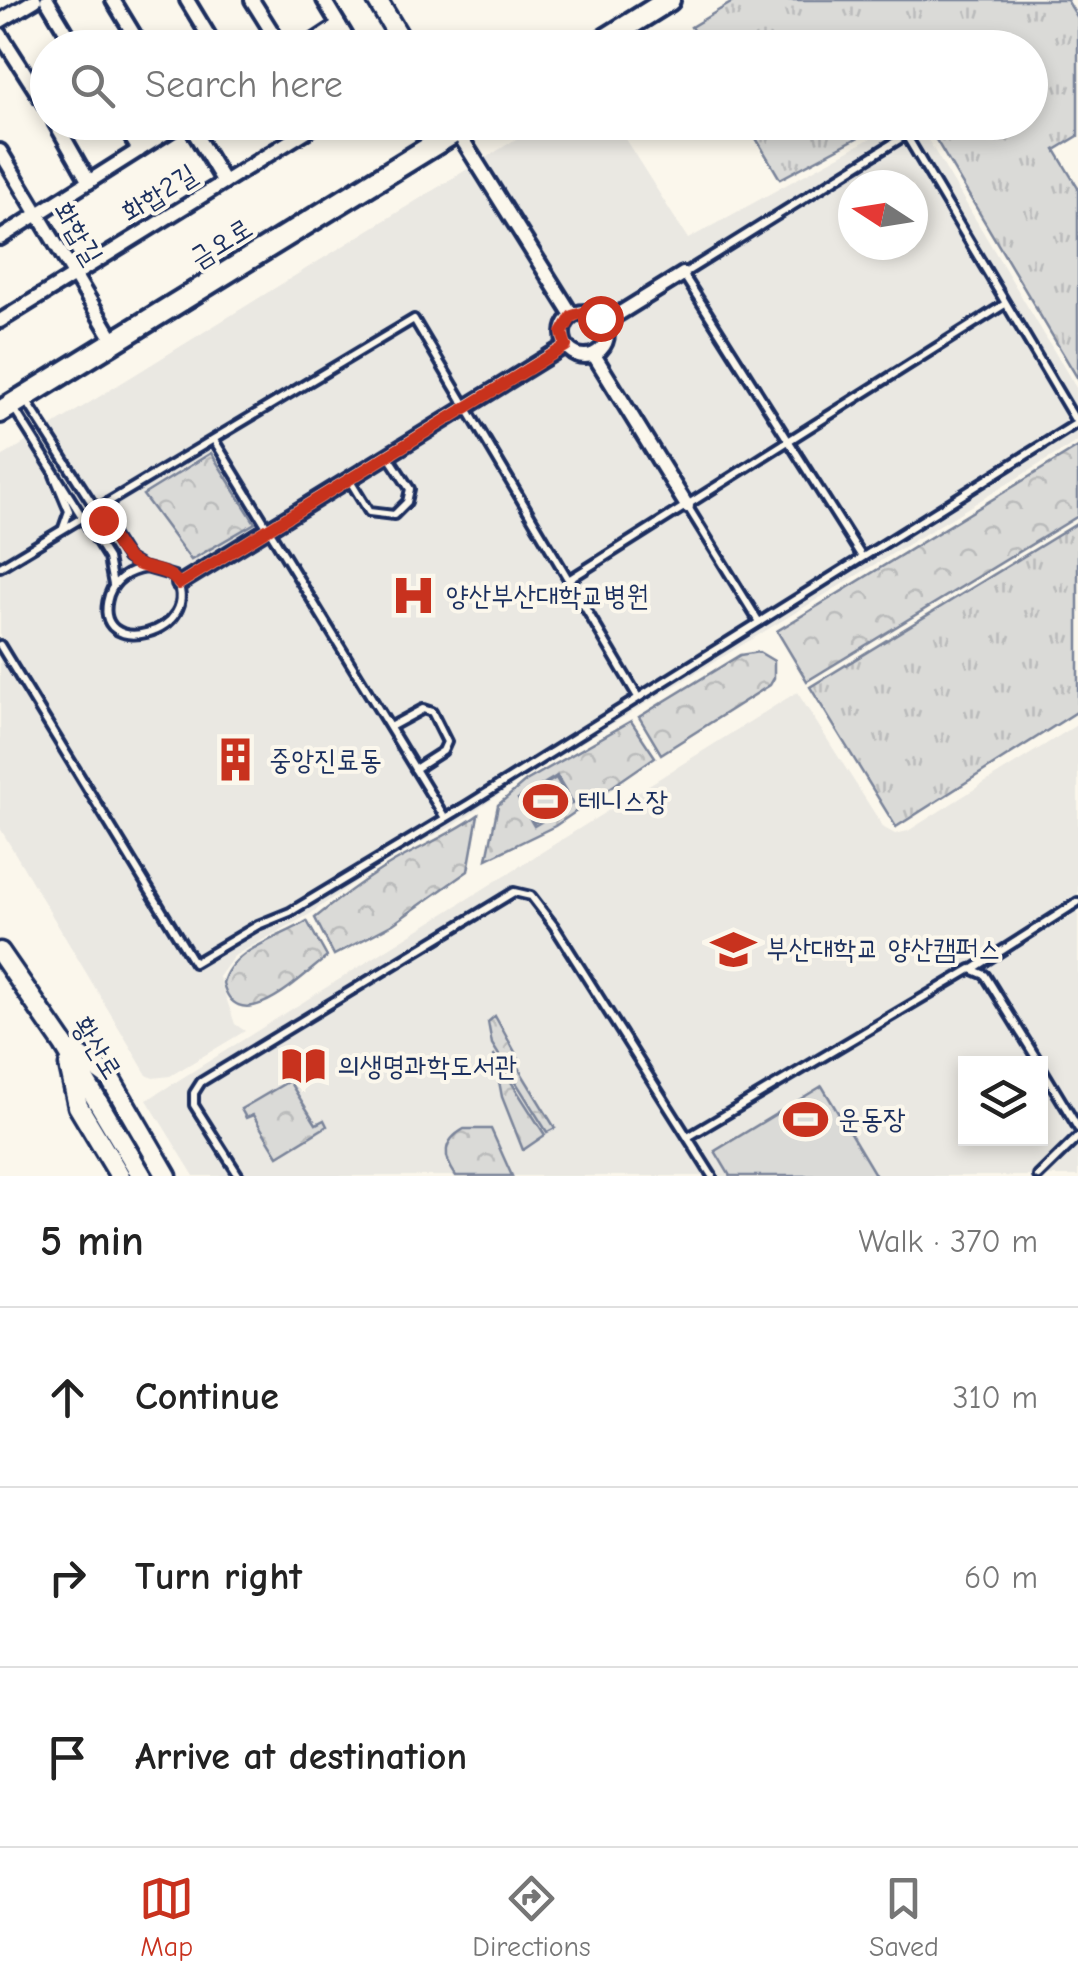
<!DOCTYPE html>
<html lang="en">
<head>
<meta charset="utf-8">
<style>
  :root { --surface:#fff; --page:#f2f2f2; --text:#222; --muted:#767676; --line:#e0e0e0; --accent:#c8321e }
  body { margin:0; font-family:"Comic Neue","Poor Story",sans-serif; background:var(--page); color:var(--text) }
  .controls { position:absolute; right:30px; bottom:30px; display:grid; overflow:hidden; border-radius:0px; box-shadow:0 5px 15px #0003 }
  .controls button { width:90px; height:90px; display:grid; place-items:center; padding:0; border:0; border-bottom:2px solid var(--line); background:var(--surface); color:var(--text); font:50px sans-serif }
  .compass { position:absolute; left:838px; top:170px; width:90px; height:90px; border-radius:50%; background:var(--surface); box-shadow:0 5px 15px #0003; rotate:282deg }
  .stop { position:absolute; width:30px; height:30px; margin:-22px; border:8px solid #c8321e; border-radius:50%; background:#fff }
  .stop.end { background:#c8321e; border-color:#fff; box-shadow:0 2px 10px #0008 }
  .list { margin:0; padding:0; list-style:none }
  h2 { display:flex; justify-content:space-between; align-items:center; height:130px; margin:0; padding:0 40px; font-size:42px }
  h2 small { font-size:32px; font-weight:400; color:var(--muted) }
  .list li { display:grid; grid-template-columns:65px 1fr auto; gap:30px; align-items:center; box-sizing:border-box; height:180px; padding:0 40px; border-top:2px solid var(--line) }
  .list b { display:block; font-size:38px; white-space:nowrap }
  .list em { font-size:32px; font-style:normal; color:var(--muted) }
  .icon { flex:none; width:55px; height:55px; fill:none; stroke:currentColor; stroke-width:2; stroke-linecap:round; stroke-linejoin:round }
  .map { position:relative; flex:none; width:1078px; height:1176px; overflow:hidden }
  .search { position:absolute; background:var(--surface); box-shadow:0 5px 15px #0003; left:30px; right:30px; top:30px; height:110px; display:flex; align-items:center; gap:25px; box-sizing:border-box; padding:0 35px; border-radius:55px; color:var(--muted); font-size:38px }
  .sheet { height:670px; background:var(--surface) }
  nav { display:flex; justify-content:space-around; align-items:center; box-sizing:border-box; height:140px; border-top:2px solid var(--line); background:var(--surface); font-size:28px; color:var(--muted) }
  nav a { display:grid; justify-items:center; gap:5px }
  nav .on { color:var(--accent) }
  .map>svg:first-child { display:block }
</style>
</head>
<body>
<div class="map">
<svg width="1078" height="1176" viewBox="0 0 1078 1176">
  <defs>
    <pattern id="grass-tufts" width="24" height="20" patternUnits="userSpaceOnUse" patternTransform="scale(2.5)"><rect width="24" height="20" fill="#dadad7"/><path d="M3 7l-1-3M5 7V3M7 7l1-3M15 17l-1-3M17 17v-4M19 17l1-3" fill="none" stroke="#babbbb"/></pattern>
    <pattern id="park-crowns" width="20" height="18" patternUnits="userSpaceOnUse" patternTransform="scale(2.5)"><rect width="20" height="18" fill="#dadad7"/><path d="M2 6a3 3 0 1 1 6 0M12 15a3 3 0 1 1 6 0" fill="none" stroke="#babbbb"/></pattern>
  </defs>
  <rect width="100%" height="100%" fill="#fbf7ec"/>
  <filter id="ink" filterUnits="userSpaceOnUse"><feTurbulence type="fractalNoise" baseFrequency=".01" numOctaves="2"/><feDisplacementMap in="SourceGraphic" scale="20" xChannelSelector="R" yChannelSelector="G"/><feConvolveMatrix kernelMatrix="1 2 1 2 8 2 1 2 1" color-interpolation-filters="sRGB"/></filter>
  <g filter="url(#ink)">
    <g fill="#eae8e2" fill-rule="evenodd">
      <path d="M542 123H615L688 239 898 123H918L1078 391V441L533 772 456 824 383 862 310 914 234 956 219 977 235 1024 245 1031 170 1076 153 1078 147 1075 0 828V458ZM853 185H913V245H853Z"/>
      <path d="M797 692 884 828 895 834 908 831 1078 724V1176H194L147 1100ZM966 1064H1040V1138H966Z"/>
    </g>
    <g fill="url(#grass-tufts)" stroke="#7a849a" stroke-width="2.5">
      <polygon points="736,0 1067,0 1078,18 1078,136 1055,150 1078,188 1078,379 926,123 1030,122 1030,48 703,47 691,27"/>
      <polygon points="747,123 885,123 780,179"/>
      <polygon points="1078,523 1078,711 896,827 810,687"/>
    </g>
    <g fill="url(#park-crowns)" stroke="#7a849a" stroke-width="2.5" fill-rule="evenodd">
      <polygon points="1078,447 1078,516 807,681 777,631"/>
      <polygon points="211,453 255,523 191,560 143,495"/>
      <polygon points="759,652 774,661 774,678 770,685 661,754 639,717 740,655"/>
      <path d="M631 721 655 757 555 826 487 859 498 805 526 781ZM557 776 573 803 534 826 518 799Z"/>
      <path d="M478 815 468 871 393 924 334 955 315 918C342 896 370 875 401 858 427 844 453 833 478 815Z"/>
      <path d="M307 921 327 957C304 974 238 1042 223 983 231 949 281 938 307 921Z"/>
      <polygon points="495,1016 521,1063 517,1066 555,1128 547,1132 492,1044 488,1022"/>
      <polygon points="494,1055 545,1135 523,1150 502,1097"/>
      <polygon points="289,1081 316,1124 324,1120 327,1126 278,1156 253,1115 246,1118 241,1109"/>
      <path d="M464 1129H491L512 1176H456C443 1157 442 1141 464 1129Z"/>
    </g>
    <g fill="#dadad7" stroke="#7a849a" stroke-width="2.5">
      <polygon points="556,778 570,802 534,823 521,800"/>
      <polygon points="822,1086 876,1176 730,1176 715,1151"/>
    </g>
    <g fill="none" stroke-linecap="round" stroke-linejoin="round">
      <defs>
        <g id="lane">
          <polyline points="26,400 122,550 127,558 144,568"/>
          <polyline points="15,410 108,558 113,585"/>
          <polyline points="214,440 445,818"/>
          <polyline points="54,475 69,511 63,528"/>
          <polyline points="350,481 369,512 394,515 407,502 410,489 389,457"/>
          <polyline points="688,507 759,622"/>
          <polyline points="0,567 414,319 638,697"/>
          <path d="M146 568 174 576C210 633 88 664 109 595 115 578 129 571 146 568Z"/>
          <polyline points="570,579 1005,304"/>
          <polyline points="0,645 194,963 258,925 290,912 469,804 1077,423 906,135 683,274 862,557"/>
          <polyline points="390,727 423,709 432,712 447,742 443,751 415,769"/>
          <polyline points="973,969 1078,902"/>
          <polyline points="1040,1065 1078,1128"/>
          <polyline points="688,1137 971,969 985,975 1040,1064"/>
          <polyline points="239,1176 194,1105 194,1093 201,1082 514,892 531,896 554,926 712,1176"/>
          <polyline points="1038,1176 1078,1137"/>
        </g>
        <g id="street">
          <polyline points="47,0 76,48"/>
          <polyline points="113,0 142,48"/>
          <polyline points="187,0 216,48"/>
          <polyline points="252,0 282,48"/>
          <polyline points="324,0 353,48"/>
          <polyline points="0,21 35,0"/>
          <polyline points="0,34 48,109"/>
          <polyline points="304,48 339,25"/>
          <polyline points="55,122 89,182"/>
          <polyline points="122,122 139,150"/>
          <polyline points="188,122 224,182"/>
          <polyline points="457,131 572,315"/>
          <polyline points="0,151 114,341"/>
          <polyline points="0,238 183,122"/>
          <circle cx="585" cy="334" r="22"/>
          <polyline points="0,321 321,122"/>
          <polyline points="604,323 683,274"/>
          <polyline points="594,355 687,506"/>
          <polyline points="179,584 565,346"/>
        </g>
        <g id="secondary">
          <polyline points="377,0 406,48"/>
          <polyline points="0,952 64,1045 142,1176"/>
          <polyline points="73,1051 110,1078 167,1176"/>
          <polyline points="69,1065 78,1106 120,1176"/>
        </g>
        <g id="primary">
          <polyline points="592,48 669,0"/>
          <polyline points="0,412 471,122"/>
        </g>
      </defs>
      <use href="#lane" stroke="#1b2f5e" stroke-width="14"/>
      <use href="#street" stroke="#1b2f5e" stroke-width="20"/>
      <use href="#secondary" stroke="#1b2f5e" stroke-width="25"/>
      <use href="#primary" stroke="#1b2f5e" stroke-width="28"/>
      <use href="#lane" stroke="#fbf7ec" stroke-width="6"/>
      <use href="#street" stroke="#fbf7ec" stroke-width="12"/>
      <use href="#secondary" stroke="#fbf7ec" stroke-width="18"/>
      <use href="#primary" stroke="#fbf7ec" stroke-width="20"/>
    </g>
  </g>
  <g fill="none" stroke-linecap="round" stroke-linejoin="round" filter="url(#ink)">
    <path stroke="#c8321e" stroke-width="12" d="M103 520C111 534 120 554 133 562 150 572 167 567 179 584L566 346 562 333 572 316 586 312 600 318"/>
  </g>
  <defs>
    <symbol id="hospital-bare" viewBox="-9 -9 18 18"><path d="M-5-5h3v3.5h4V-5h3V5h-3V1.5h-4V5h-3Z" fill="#c8321e" stroke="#fbf7ec" stroke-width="2.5" paint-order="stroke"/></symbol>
    <symbol id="building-bare" viewBox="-9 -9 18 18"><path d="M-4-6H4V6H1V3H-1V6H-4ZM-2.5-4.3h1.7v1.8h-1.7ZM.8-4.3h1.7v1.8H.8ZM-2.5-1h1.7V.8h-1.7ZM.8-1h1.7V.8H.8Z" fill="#c8321e" stroke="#fbf7ec" stroke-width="2.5" paint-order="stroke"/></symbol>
    <symbol id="stadium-bare" viewBox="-9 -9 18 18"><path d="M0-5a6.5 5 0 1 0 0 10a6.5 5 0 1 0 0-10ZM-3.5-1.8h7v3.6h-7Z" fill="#c8321e" stroke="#fbf7ec" stroke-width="2.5" paint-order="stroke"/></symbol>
    <symbol id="university-bare" viewBox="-9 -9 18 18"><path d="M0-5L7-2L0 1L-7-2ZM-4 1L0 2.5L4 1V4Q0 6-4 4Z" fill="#c8321e" stroke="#fbf7ec" stroke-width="2.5" paint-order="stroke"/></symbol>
    <symbol id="library-bare" viewBox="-9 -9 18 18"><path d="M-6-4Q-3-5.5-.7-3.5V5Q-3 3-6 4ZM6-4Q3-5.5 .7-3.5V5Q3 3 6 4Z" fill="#c8321e" stroke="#fbf7ec" stroke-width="2.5" paint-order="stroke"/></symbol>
  </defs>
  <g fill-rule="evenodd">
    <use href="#hospital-bare" x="382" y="564" width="63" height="63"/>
    <use href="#building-bare" x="204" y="728" width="63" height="63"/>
    <use href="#stadium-bare" x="514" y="770" width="63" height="63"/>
    <use href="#university-bare" x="702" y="918" width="63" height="63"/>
    <use href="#library-bare" x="272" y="1034" width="63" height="63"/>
    <use href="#stadium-bare" x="774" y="1088" width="63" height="63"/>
  </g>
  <g text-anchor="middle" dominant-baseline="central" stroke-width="8" stroke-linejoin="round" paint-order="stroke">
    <g font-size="28" fill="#1b2f5e" stroke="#fbf7ec">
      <text transform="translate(159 193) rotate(-32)">화합2길</text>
      <text transform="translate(78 233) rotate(59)">화합길</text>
      <text transform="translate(221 243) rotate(-32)">금오로</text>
      <text transform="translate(97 1048) rotate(58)">황산로</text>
    </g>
    <g font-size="28" fill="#1b2f5e" stroke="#fbf7ec" text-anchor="start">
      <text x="446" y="596">양산부산대학교병원</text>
      <text x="269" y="760">중앙진료동</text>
      <text x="578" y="801">테니스장</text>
      <text x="766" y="949">부산대학교 양산캠퍼스</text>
      <text x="337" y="1066">의생명과학도서관</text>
      <text x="838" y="1119">운동장</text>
    </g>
  </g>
</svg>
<div class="controls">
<button><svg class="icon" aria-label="layers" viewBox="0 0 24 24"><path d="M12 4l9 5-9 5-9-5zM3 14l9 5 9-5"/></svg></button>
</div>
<svg class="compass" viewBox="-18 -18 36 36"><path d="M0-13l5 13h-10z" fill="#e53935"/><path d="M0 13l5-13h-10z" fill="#767676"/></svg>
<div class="stop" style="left:600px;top:318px"></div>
<div class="stop end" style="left:103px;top:520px"></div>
<div class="search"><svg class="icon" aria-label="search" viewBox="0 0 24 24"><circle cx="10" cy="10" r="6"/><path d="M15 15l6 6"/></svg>Search here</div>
</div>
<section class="sheet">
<h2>5 min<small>Walk · 370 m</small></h2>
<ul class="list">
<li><svg class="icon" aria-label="ahead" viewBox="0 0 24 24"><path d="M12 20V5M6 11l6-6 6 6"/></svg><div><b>Continue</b></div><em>310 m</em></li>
<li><svg class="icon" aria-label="right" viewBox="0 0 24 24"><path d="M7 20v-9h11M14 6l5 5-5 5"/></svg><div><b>Turn right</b></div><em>60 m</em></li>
<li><svg class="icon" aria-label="arrive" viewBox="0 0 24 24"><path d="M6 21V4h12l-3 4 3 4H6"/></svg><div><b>Arrive at destination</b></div></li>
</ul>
</section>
<nav>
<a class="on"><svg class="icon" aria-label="map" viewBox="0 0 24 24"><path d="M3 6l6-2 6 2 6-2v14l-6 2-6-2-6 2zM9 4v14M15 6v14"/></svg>Map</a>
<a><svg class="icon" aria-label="directions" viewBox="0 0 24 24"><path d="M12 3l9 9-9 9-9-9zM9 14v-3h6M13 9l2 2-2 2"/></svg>Directions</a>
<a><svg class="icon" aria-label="saved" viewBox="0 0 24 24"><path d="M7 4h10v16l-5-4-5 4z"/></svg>Saved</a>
</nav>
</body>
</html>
